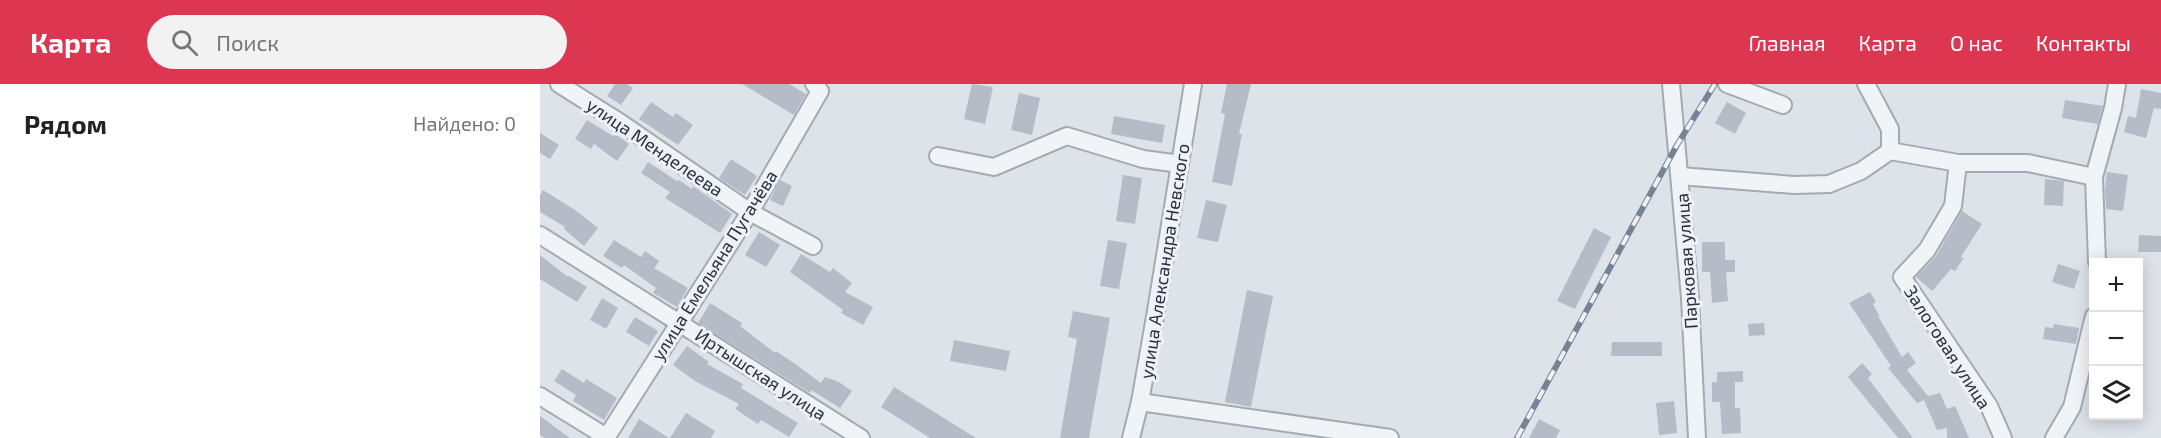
<!DOCTYPE html>
<html lang="ru">
<head>
<meta charset="utf-8">
<style>
  :root { --surface:#fff; --page:#f2f2f2; --text:#222; --muted:#767676; --line:#e0e0e0; --accent:#dc3651 }
  body { margin:0; font-family:"Exo 2",sans-serif; background:var(--page); color:var(--text) }
  .controls { position:absolute; right:18px; bottom:18px; display:grid; overflow:hidden; border-radius:0px; box-shadow:0 3px 15px #0003 }
  .controls button { width:54px; height:54px; display:grid; place-items:center; padding:0; border:0; border-bottom:2px solid var(--line); background:var(--surface); color:var(--text); font:30px sans-serif }
  .list { margin:0; padding:0; list-style:none }
  h2 { display:flex; justify-content:space-between; align-items:center; height:78px; margin:0; padding:0 24px; font-size:26px }
  h2 small { font-size:20px; font-weight:400; color:var(--muted) }
  .icon { flex:none; width:33px; height:33px; fill:none; stroke:currentColor; stroke-width:2; stroke-linecap:round; stroke-linejoin:round }
  .map { position:relative; flex:none; width:1621px; height:354px; overflow:hidden }
  header { display:flex; align-items:center; gap:36px; box-sizing:border-box; height:84px; padding:0 30px; background:var(--accent); color:#fff }
  header strong { font-size:28px }
  nav { display:flex; gap:33px; margin-inline-start:auto; font-size:21px }
  .search { width:420px; height:54px; background:var(--page); display:flex; align-items:center; gap:15px; box-sizing:border-box; padding:0 21px; border-radius:33px; color:var(--muted); font-size:22px }
  main { display:flex }
  aside { flex:1; background:var(--surface) }
  .map>svg:first-child { display:block }
</style>
</head>
<body>
<header>
<strong>Карта</strong>
<div class="search"><svg class="icon" aria-label="search" viewBox="0 0 24 24"><circle cx="10" cy="10" r="6"/><path d="M15 15l6 6"/></svg>Поиск</div>
<nav><a>Главная</a><a>Карта</a><a>О нас</a><a>Контакты</a></nav>
</header>
<main>
<aside>
<h2>Рядом<small>Найдено: 0</small></h2>
<ul class="list">
</ul>
</aside>
<div class="map">
<svg width="1621" height="354" viewBox="0 0 1621 354">
  <rect width="100%" height="100%" fill="#dee3e9"/>
  <g fill="#b5bcc7">
    <polygon points="75,0 87,0 93,4 81,21 67,12"/>
    <polygon points="202,0 249,0 266,10 254,31"/>
    <polygon points="432,0 453,3 445,40 424,35"/>
    <polygon points="687,0 711,0 699,50 702,50 692,102 672,98 685,30 681,29"/>
    <polygon points="1601,5 1621,9 1621,25 1614,24 1606,54 1584,48 1588,32 1596,34"/>
    <polygon points="479,9 500,14 492,51 471,46"/>
    <polygon points="1525,16 1563,22 1558,40 1522,34"/>
    <polygon points="111,18 133,33 136,29 153,41 138,61 99,35"/>
    <polygon points="1187,18 1206,29 1195,50 1175,39"/>
    <polygon points="574,32 625,41 622,59 571,50"/>
    <polygon points="47,36 73,52 75,50 89,60 77,77 54,60 51,65 35,55"/>
    <polygon points="0,49 19,61 10,75 0,69"/>
    <polygon points="191,75 217,92 205,111 179,94"/>
    <polygon points="108,78 137,97 139,96 152,105 153,102 192,130 180,149 125,114 130,108 101,89"/>
    <polygon points="1567,88 1588,91 1583,127 1566,125 1565,106"/>
    <polygon points="583,91 602,94 595,140 576,137"/>
    <polygon points="1505,95 1524,97 1523,122 1504,121"/>
    <polygon points="240,96 252,102 243,122 230,116"/>
    <polygon points="3,106 35,126 58,144 44,162 24,145 25,143 0,128 0,111"/>
    <polygon points="666,116 687,121 678,158 657,154"/>
    <polygon points="1422,127 1442,140 1421,173 1424,174 1415,187 1411,185 1392,207 1376,193 1396,172"/>
    <polygon points="1054,144 1071,153 1035,225 1017,217"/>
    <polygon points="219,148 240,161 226,183 205,171"/>
    <polygon points="1599,151 1621,152 1621,168 1598,168"/>
    <polygon points="74,156 101,173 105,167 119,177 114,184 148,204 137,223 113,209 116,204 84,181 82,184 63,172"/>
    <polygon points="568,156 587,159 579,205 560,202"/>
    <polygon points="1162,158 1185,158 1185,176 1195,176 1195,188 1186,188 1188,217 1172,219 1170,188 1162,188"/>
    <polygon points="261,170 290,188 293,184 312,199 305,208 333,223 323,241 301,229 303,226 250,188"/>
    <polygon points="0,171 28,193 29,192 47,203 37,218 0,195"/>
    <polygon points="1518,180 1540,187 1534,205 1512,198"/>
    <polygon points="707,206 733,212 711,323 685,318"/>
    <polygon points="1330,208 1336,218 1333,220 1339,231 1338,232 1362,273 1368,268 1376,279 1367,286 1388,312 1400,309 1407,325 1415,322 1429,354 1407,354 1407,344 1397,346 1384,316 1377,319 1348,284 1351,282 1309,219"/>
    <polygon points="62,214 78,224 66,245 50,236"/>
    <polygon points="170,219 202,239 200,242 235,269 236,267 254,279 281,299 285,293 299,298 312,307 300,324 271,306 270,309 158,239"/>
    <polygon points="533,227 570,234 549,354 520,354 537,255 528,253"/>
    <polygon points="95,233 118,247 109,262 86,248"/>
    <polygon points="1224,239 1225,251 1209,252 1208,240"/>
    <polygon points="1514,240 1539,244 1536,260 1503,255 1505,243 1513,244"/>
    <polygon points="414,256 470,267 466,287 410,277"/>
    <polygon points="1072,258 1122,258 1122,272 1071,272"/>
    <polygon points="147,262 169,278 167,280 203,300 201,304 258,339 249,353 221,336 218,340 195,325 199,320 155,297 133,281"/>
    <polygon points="1322,279 1332,290 1328,294 1373,354 1358,354 1308,293"/>
    <polygon points="22,285 44,299 46,295 77,314 64,336 33,317 36,311 14,297"/>
    <polygon points="1203,287 1203,298 1195,298 1195,324 1200,324 1201,349 1182,350 1180,318 1172,318 1172,298 1177,298 1177,288"/>
    <polygon points="354,303 436,354 390,354 341,323"/>
    <polygon points="1134,317 1137,349 1119,351 1116,319"/>
    <polygon points="146,329 175,347 171,354 130,354"/>
    <polygon points="0,332 30,354 5,354 0,351"/>
    <polygon points="99,335 129,354 88,354"/>
    <polygon points="999,335 1020,346 1016,354 989,354"/>
  </g>
  <g fill="none" stroke-linecap="round" stroke-linejoin="round">
    <defs>
      <g id="minor">
        <polyline points="19,0 81,39 210,128 273,162"/>
        <polyline points="1131,0 1150,214 1157,354"/>
        <polyline points="1187,0 1243,21"/>
        <polyline points="1326,0 1350,45 1350,67"/>
        <polyline points="398,72 454,83 527,52 603,75 640,80"/>
        <polyline points="1418,79 1413,122 1387,166 1362,193 1449,322 1463,354"/>
        <polyline points="1140,92 1254,101 1289,100 1321,87 1350,67 1418,79 1488,79 1554,93"/>
        <polyline points="0,151 321,354"/>
        <polyline points="1557,178 1554,93 1573,24 1577,0"/>
        <polyline points="0,312 68,354"/>
        <polyline points="600,318 850,354"/>
        <polyline points="66,354 210,128 280,7 274,0"/>
        <polyline points="591,354 600,318 616,227 653,0"/>
        <polyline points="1514,354 1532,323 1554,232"/>
      </g>
    </defs>
    <use href="#minor" stroke="#a3aab4" stroke-width="20"/>
    <use href="#minor" stroke="#f1f4f7" stroke-width="16"/>
    <defs>
      <polyline id="rail" points="977,354 1137,61 1175,0"/>
    </defs>
    <use href="#rail" stroke="#768295" stroke-width="6"/>
    <use href="#rail" stroke="#eef2f7" stroke-width="4" stroke-dasharray="11" stroke-linecap="butt"/>
  </g>
  <g text-anchor="middle" dominant-baseline="central" stroke-width="6" stroke-linejoin="round" paint-order="stroke">
    <g font-size="18" fill="#263042" stroke="#eef2f7">
      <text transform="translate(115 63) rotate(34)">улица Менделеева</text>
      <text transform="translate(624 177) rotate(-81)">улица Александра Невского</text>
      <text transform="translate(1146 177) rotate(-94)">Парковая улица</text>
      <text transform="translate(174 181) rotate(-58)">улица Емельяна Пугачёва</text>
      <text transform="translate(1408 263) rotate(57)">Залоговая улица</text>
      <text transform="translate(221 290) rotate(33)">Иртышская улица</text>
    </g>
  </g>
</svg>
<div class="controls">
<button>+</button>
<button>−</button>
<button><svg class="icon" aria-label="layers" viewBox="0 0 24 24"><path d="M12 4l9 5-9 5-9-5zM3 14l9 5 9-5"/></svg></button>
</div>
</div>
</main>
</body>
</html>
